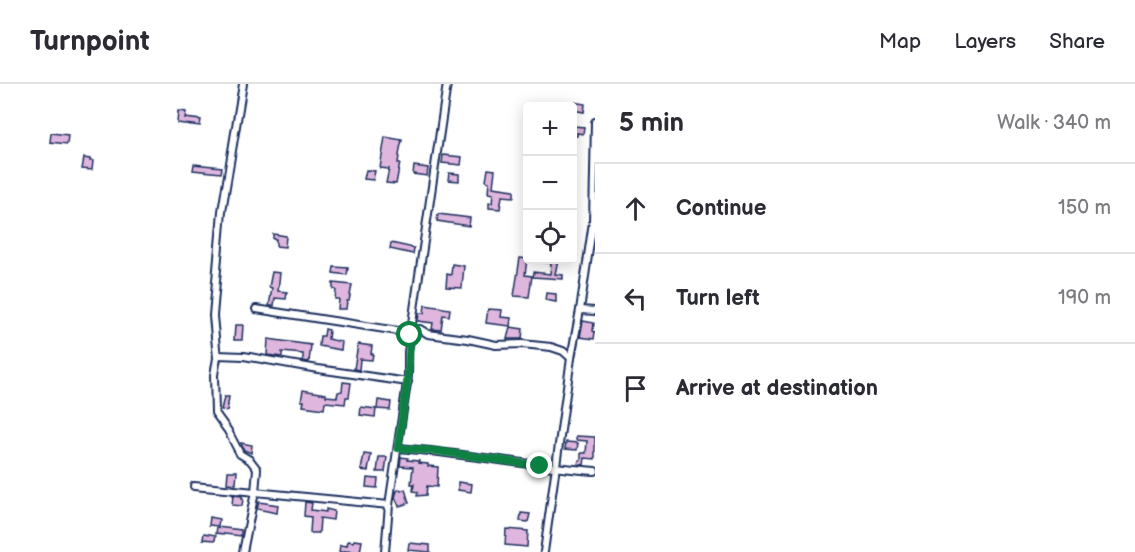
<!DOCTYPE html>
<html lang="en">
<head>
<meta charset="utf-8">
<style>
  :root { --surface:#fff; --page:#f2f2f3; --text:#2b2b33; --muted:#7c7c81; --line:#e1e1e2 }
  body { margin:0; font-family:"Balsamiq Sans",sans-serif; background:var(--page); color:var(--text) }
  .controls { position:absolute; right:18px; top:18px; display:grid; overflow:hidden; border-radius:6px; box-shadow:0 3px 15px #0003 }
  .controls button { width:54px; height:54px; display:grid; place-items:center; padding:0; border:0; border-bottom:2px solid var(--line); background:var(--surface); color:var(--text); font:30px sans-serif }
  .stop { position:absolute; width:18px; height:18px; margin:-14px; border:4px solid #0b8043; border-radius:50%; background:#fff }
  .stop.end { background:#0b8043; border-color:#fff; box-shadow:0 2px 6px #0008 }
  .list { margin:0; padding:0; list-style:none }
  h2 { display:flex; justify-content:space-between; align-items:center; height:78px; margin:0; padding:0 24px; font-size:26px }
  h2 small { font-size:20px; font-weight:400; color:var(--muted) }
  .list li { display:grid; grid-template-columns:39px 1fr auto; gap:18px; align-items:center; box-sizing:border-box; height:90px; padding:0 24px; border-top:2px solid var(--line) }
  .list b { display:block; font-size:22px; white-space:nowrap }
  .list em { font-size:20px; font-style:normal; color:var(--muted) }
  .icon { flex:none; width:33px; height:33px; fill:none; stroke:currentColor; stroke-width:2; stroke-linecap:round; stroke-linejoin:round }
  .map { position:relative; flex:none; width:595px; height:468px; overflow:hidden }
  header { display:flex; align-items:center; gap:36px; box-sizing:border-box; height:84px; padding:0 30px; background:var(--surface); border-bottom:2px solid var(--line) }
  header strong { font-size:28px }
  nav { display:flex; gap:33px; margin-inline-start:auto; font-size:21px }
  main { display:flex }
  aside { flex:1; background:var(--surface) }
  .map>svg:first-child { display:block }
</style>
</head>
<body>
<header>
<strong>Turnpoint</strong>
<nav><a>Map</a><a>Layers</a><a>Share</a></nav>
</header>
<main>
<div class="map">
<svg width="595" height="468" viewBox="0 0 595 468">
  <rect width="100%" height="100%" fill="#fff"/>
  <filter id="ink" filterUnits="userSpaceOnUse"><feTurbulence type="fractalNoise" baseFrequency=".0167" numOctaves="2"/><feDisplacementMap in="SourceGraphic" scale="12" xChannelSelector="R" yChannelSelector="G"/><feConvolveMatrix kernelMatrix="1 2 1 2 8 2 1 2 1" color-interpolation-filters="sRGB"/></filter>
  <g filter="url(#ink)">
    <g fill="#dfb6dd" stroke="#1b2f5e" stroke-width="1.5">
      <polygon points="573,18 585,20 584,28 573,26"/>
      <polygon points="178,27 186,28 185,34 201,36 200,42 177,39"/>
      <polygon points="573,42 584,43 583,50 577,49 577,52 573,52"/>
      <polygon points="51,49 68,51 67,60 50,58"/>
      <polygon points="385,53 402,56 400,65 398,79 400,79 396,100 386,99 389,85 380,84"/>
      <polygon points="443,71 462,73 461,81 442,79"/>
      <polygon points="84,74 90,75 90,77 93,77 92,86 82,85"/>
      <polygon points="194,80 222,83 221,89 193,86"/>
      <polygon points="414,82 428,84 427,92 413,90"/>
      <polygon points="488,85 495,86 493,103 514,106 514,113 502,112 500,125 489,124 489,119 492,119 493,110 488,109 489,98 486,97"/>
      <polygon points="366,86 375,87 373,96 364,95"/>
      <polygon points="449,89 459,90 459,97 448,96"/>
      <polygon points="438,130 470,134 469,142 437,137"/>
      <polygon points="273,150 286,152 285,163 276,162 276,155 273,155"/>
      <polygon points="391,159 414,164 413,170 390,165"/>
      <polygon points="520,174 527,175 525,191 532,192 529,213 514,212"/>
      <polygon points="541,176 558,176 555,190 563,191 563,195 533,193 534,188 550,190 551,179 541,178"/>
      <polygon points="452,180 464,182 462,204 446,203 447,190 451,191"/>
      <polygon points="334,183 348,184 347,191 333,189"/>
      <polygon points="272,188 280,189 278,207 287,208 286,215 275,214 274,222 269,222 272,204 269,203"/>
      <polygon points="333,199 352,201 349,217 347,217 346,225 338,225 339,215 335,215 336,206 333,205"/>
      <polygon points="546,209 556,210 556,218 545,216"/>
      <polygon points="425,221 450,225 449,232 443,231 441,246 432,245 433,239 418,237 419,229 424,229"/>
      <polygon points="488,225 502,226 501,233 511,234 510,242 486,239"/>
      <polygon points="583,237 594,239 593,247 595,248 594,255 580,253"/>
      <polygon points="235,241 243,241 242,256 234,256"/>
      <polygon points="510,243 523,245 522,255 507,255"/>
      <polygon points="325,245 329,246 328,255 342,258 341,266 319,262 320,252 324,252"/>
      <polygon points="268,255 311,261 309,278 303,277 303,270 282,268 282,273 267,271"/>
      <polygon points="358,260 372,262 371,270 373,270 372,276 360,275 359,286 354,285"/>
      <polygon points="343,298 351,299 349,313 346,313 345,320 325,318 324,325 303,322 304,317 301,317 303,306 326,310 326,312 337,313 338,308 342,307"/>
      <polygon points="224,313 229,313 227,327 221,326"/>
      <polygon points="378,316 391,318 390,326 377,325"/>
      <polygon points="361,323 376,325 375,333 360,331"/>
      <polygon points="576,352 595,353 595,375 585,374 584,381 578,380 579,376 581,376 581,369 586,369 587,357 576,356"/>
      <polygon points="566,358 578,359 577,366 565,365"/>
      <polygon points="241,359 252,361 251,369 244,366"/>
      <polygon points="364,370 371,371 368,387 361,386"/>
      <polygon points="379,373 387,373 385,388 377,388"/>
      <polygon points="401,373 408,374 407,376 419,377 418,379 428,380 428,382 438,383 437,403 427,402 426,411 417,412 418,408 413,407 414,400 411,400 413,383 400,382"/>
      <polygon points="228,387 237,387 236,400 227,399"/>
      <polygon points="367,394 378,395 377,404 366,403"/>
      <polygon points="458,398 472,400 471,408 458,406"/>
      <polygon points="400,405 401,407 405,405 409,419 399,422 395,413 397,407"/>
      <polygon points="233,411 242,412 242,414 243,414 242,422 232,421"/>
      <polygon points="259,418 278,421 277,429 257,425"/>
      <polygon points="305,418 312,419 311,426 326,428 326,425 334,427 333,436 320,434 319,449 310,449 311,433 304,432"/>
      <polygon points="521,429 530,430 528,438 520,437"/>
      <polygon points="210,433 219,435 218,442 209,441"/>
      <polygon points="217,443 241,446 241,452 216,449"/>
      <polygon points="506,445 528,447 527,463 505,461"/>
      <polygon points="204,449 216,451 215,456 203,455"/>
      <polygon points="354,456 362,457 360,468 345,467 345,468 339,468 340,461 347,462 348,457 353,458"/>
      <polygon points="409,459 430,461 430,468 408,466"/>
    </g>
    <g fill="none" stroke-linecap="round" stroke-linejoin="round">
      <defs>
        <g id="minor">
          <polyline points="243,0 222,127 213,232 217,274 214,291 215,329 228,347 240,370 250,376 257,385 255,408 243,468"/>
          <polyline points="256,225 398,247 420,245 428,250 468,255 496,261 522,260 551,263 563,267 571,274"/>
          <polyline points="580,226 595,227"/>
          <polyline points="217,271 244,272 318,285 408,298"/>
          <path d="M398 364C464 369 529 382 595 387"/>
          <polyline points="194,402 389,421"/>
          <polyline points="385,468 389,421 408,292 408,268 411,246 447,0"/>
          <polyline points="544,468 571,274 580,226 593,138 595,38"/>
        </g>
      </defs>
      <use href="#minor" stroke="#1b2f5e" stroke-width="10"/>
      <use href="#minor" stroke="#fff" stroke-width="6"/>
    </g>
  </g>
  <g fill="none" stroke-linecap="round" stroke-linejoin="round" filter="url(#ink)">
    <polyline stroke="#0b8043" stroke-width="8" points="410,251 408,292 398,364 437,367 540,382"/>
  </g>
</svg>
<div class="controls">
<button>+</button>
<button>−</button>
<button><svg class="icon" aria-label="locate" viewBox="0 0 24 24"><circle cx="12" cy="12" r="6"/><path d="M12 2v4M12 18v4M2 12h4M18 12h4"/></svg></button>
</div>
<div class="stop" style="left:410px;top:251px"></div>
<div class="stop end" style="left:540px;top:382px"></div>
</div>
<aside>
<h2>5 min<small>Walk · 340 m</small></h2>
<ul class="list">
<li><svg class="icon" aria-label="ahead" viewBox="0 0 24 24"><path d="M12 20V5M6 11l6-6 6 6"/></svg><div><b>Continue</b></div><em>150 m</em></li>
<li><svg class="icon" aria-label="left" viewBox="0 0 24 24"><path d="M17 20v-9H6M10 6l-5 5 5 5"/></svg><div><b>Turn left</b></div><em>190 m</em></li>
<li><svg class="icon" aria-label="arrive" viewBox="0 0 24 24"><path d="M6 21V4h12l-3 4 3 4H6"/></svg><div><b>Arrive at destination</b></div></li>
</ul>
</aside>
</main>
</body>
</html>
